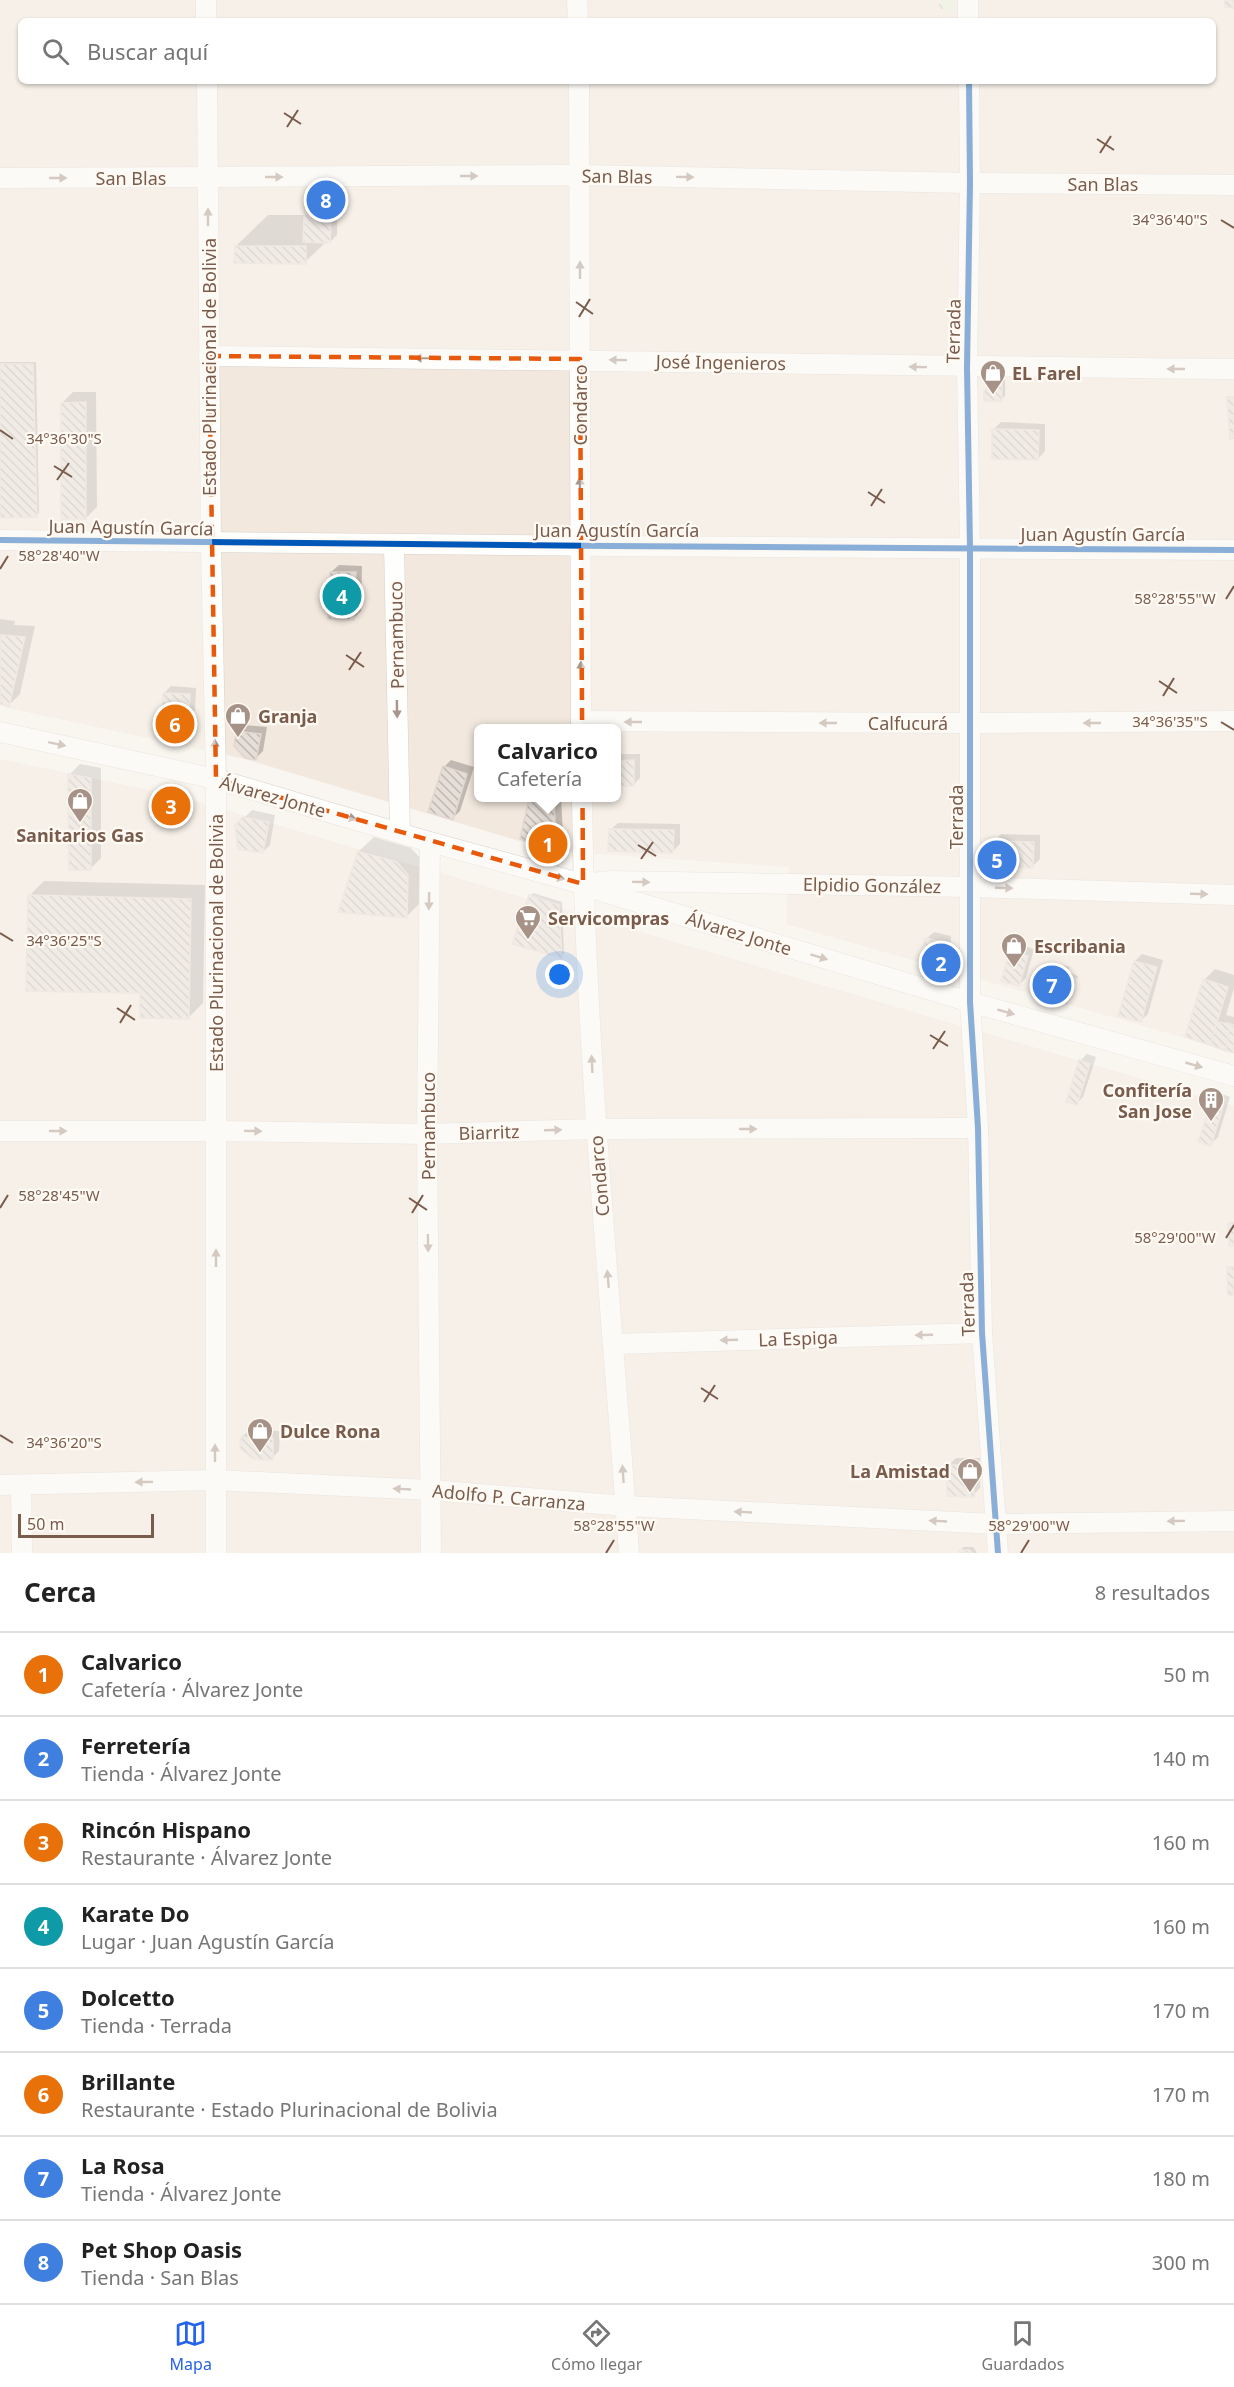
<!DOCTYPE html>
<html lang="es">
<head>
<meta charset="utf-8">
<style>
  :root { --surface:#fff; --page:#f6f6f6; --text:#222; --muted:#767676; --line:#e0e0e0; --accent:#2563eb }
  body { margin:0; font-family:"Noto Sans",sans-serif; background:var(--page); color:var(--text) }
  .scale { position:absolute; left:18px; bottom:15px; width:136px; box-sizing:border-box; padding-left:6px; border:3px solid #7a5c4d; border-top:0; font-size:16px; line-height:21px; white-space:nowrap; color:#7a5c4d; -webkit-text-stroke:4px #fffaf3; paint-order:stroke }
  .you { position:absolute; left:560px; top:975px; width:21px; height:21px; margin:-15px; border:4px solid #fff; border-radius:50%; background:#1a73e8; box-shadow:0 0 0 9px #1a73e833 }
  .badge { display:grid; place-items:center; width:39px; height:39px; border-radius:50%; background:var(--accent); color:#fff; font-size:20px; font-weight:700 }
  .pin { position:absolute; translate:-50% -50%; border:3px solid #fff; box-shadow:0 2px 6px #0006 }
  .popup { position:absolute; left:474px; top:724px; width:147px; height:78px; box-sizing:border-box; display:grid; place-content:center; border-radius:9px; background:var(--surface); filter:drop-shadow(0 2px 4px #0005); font-size:20px; white-space:nowrap; color:var(--muted) }
  .popup b { font-size:22px; color:var(--text) }
  .popup::after { content:''; position:absolute; left:50%; top:100%; margin-left:-12px; border:12px solid transparent; border-top-color:var(--surface) }
  .list { margin:0; padding:0; list-style:none }
  h2 { display:flex; justify-content:space-between; align-items:center; height:78px; margin:0; padding:0 24px; font-size:26px }
  h2 small { font-size:20px; font-weight:400; color:var(--muted) }
  .list li { display:grid; grid-template-columns:39px 1fr auto; gap:18px; align-items:center; box-sizing:border-box; height:84px; padding:0 24px; border-top:2px solid var(--line) }
  .list b { display:block; font-size:22px; white-space:nowrap }
  .list p { margin:0; font-size:20px; white-space:nowrap; color:var(--muted) }
  .list em { font-size:20px; font-style:normal; color:var(--muted) }
  .icon { flex:none; width:33px; height:33px; fill:none; stroke:currentColor; stroke-width:2; stroke-linecap:round; stroke-linejoin:round }
  .map { position:relative; flex:none; width:1234px; height:1553px; overflow:hidden }
  .search { position:absolute; background:var(--surface); box-shadow:0 2px 4px #0004; left:18px; right:18px; top:18px; height:66px; display:flex; align-items:center; gap:15px; box-sizing:border-box; padding:0 21px; border-radius:9px; color:var(--muted); font-size:22px }
  .sheet { height:750px; background:var(--surface) }
  nav { display:flex; justify-content:space-around; align-items:center; box-sizing:border-box; height:84px; border-top:2px solid var(--line); background:var(--surface); font-size:16px; color:var(--muted) }
  nav a { display:grid; justify-items:center; gap:3px }
  nav .on { color:var(--accent) }
  .map>svg:first-child { display:block }
</style>
</head>
<body>
<div class="map">
<svg width="1234" height="1553" viewBox="0 0 1234 1553">
  <defs>
    <pattern id="park-crowns" width="20" height="18" patternUnits="userSpaceOnUse" patternTransform="scale(1.5)"><rect width="20" height="18" fill="#e7f0db"/><path d="M2 6a3 3 0 1 1 6 0M12 15a3 3 0 1 1 6 0" fill="none" stroke="#c0c6b4"/></pattern>
    <pattern id="building-back-hatch" width="6" height="6" patternUnits="userSpaceOnUse" patternTransform="scale(1.5)"><rect width="6" height="6" fill="#e6ded7"/><path d="M-1 5l2 2M0 0l6 6M5-1l2 2" fill="none" stroke="#bfb7b1"/></pattern>
  </defs>
  <rect width="100%" height="100%" fill="#f9f5f0"/>
  <g fill="#f2e8de" fill-rule="evenodd">
    <path d="M0 0H1234V1052L786 924 789 867 553 851 245 759 8 708 25 637 0 634ZM21 21H1213V81H21ZM479 728H617V798H479Z"/>
    <polygon points="0,759 178,796 1234,1106 1234,1553 0,1553"/>
  </g>
  <rect fill="url(#park-crowns)" x="939" y="0" width="14" height="10"/>
  <g fill="#0003">
    <polygon points="313,191 338,192 337,235 330,242 326,242 305,262 236,246 268,215 306,215 306,198"/>
    <polygon points="0,362 36,362 39,513 36,516 0,517"/>
    <polygon points="999,379 1005,379 1005,396 1001,399 985,392"/>
    <polygon points="73,392 96,392 97,507 86,518 62,403"/>
    <polygon points="1001,422 1045,424 1045,451 1038,459 994,429"/>
    <polygon points="339,565 362,566 361,611 353,619 331,572"/>
    <polygon points="0,619 15,621 14,625 35,626 20,694 9,705 0,703"/>
    <polygon points="171,686 196,688 195,710 188,718 164,693"/>
    <polygon points="244,725 267,727 263,751 256,758 237,732"/>
    <polygon points="617,754 640,754 640,778 633,785 617,785"/>
    <polygon points="451,760 474,767 460,811 453,818 444,767"/>
    <polygon points="80,764 101,768 101,858 90,869 69,775"/>
    <polygon points="531,798 561,798 563,834 555,841 522,838"/>
    <polygon points="252,810 275,815 270,845 263,852 237,825"/>
    <polygon points="618,823 680,824 680,844 673,851 610,830"/>
    <polygon points="1001,834 1040,835 1040,859 1033,866 994,841"/>
    <polygon points="374,837 411,848 422,860 421,902 407,916 359,851"/>
    <polygon points="44,881 205,885 203,1003 188,1018 142,992 29,896"/>
    <polygon points="533,893 562,902 564,953 561,956 530,896"/>
    <polygon points="934,932 951,936 950,957 943,964 926,939"/>
    <polygon points="1018,944 1034,949 1026,978 1019,985 1011,951"/>
    <polygon points="1142,954 1163,960 1148,1014 1140,1021 1135,961"/>
    <polygon points="1059,964 1070,967 1068,972 1078,976 1066,1003 1052,971"/>
    <polygon points="1215,969 1234,975 1234,988 1226,1015 1234,1017 1234,1052 1187,1036 1204,980"/>
    <polygon points="1087,1054 1096,1057 1083,1097 1076,1104 1080,1061"/>
    <polygon points="1220,1093 1230,1097 1218,1137 1211,1144 1213,1100"/>
    <polygon points="249,1430 280,1431 279,1451 272,1458 242,1437"/>
    <polygon points="956,1458 980,1458 980,1488 973,1495 949,1465"/>
    <polygon points="963,1547 973,1547 977,1553 960,1553"/>
  </g>
  <g fill="url(#building-back-hatch)" stroke="#e2d8d2" stroke-width="1.5">
    <polygon points="1225,0 1234,0 1234,8 1225,7"/>
    <polygon points="99,81 178,81 99,82"/>
    <polygon points="305,197 332,198 330,243 303,242"/>
    <polygon points="235,246 306,246 306,264 234,263"/>
    <polygon points="0,364 33,364 37,517 0,518"/>
    <polygon points="994,381 1002,381 1002,401 984,401 984,391"/>
    <polygon points="1227,397 1234,397 1234,438 1230,439"/>
    <polygon points="86,402 86,519 61,519 61,403"/>
    <polygon points="992,429 1039,430 1038,460 992,459"/>
    <polygon points="330,572 356,572 354,620 328,619"/>
    <polygon points="1,635 25,637 9,707 0,704"/>
    <polygon points="163,693 190,694 189,719 181,725 161,724"/>
    <polygon points="236,731 261,734 256,760 245,758 234,746"/>
    <polygon points="634,760 634,786 617,786 617,761"/>
    <polygon points="443,766 467,774 453,820 428,812"/>
    <polygon points="68,774 91,778 91,870 69,870"/>
    <polygon points="529,798 554,798 556,842 549,847 520,839"/>
    <polygon points="243,817 269,822 263,853 238,849 235,825"/>
    <polygon points="609,829 674,830 673,853 608,851"/>
    <polygon points="993,841 1034,842 1033,868 999,867 992,858"/>
    <polygon points="358,851 397,862 408,875 407,918 338,912"/>
    <polygon points="28,895 191,899 189,1019 140,1018 140,993 26,991"/>
    <polygon points="529,895 559,905 562,958 512,944"/>
    <polygon points="925,938 944,942 943,966 921,959"/>
    <polygon points="1010,951 1028,956 1019,986 1001,981"/>
    <polygon points="1134,961 1157,967 1141,1022 1118,1016"/>
    <polygon points="1050,970 1063,974 1054,1000 1041,996"/>
    <polygon points="1063,974 1076,979 1067,1004 1054,1000"/>
    <polygon points="1203,979 1228,987 1210,1045 1185,1037"/>
    <polygon points="1217,1022 1230,1024 1226,1051 1210,1045"/>
    <polygon points="1230,1024 1234,1025 1234,1053 1226,1051"/>
    <polygon points="1079,1060 1090,1064 1077,1105 1066,1102"/>
    <polygon points="1212,1100 1224,1104 1211,1146 1198,1142"/>
    <polygon points="1234,1222 1234,1246 1229,1246 1228,1223"/>
    <polygon points="1227,1267 1234,1267 1234,1295 1228,1295"/>
    <polygon points="241,1437 273,1438 273,1460 253,1459 240,1448"/>
    <polygon points="947,1465 974,1465 974,1497 947,1496"/>
    <polygon points="959,1550 969,1550 973,1553 959,1553"/>
  </g>
  <g fill="none" stroke-linecap="round" stroke-linejoin="round">
    <defs>
      <g id="minor">
        <polyline points="206,0 206,21"/>
        <polyline points="577,0 578,21"/>
        <polyline points="968,0 968,21"/>
        <polyline points="207,81 211,543 216,779 216,1553"/>
        <polyline points="579,81 581,728"/>
        <polyline points="969,81 970,183 967,368 970,548 970,1002 978,1128 982,1333 998,1553"/>
        <polyline points="0,178 580,175 970,183 1234,185"/>
        <path d="M209 356C550 359 892 367 1234 369"/>
        <path d="M0 540C411 546 823 547 1234 550"/>
        <polyline points="394,545 400,832"/>
        <polyline points="581,721 971,723 1234,721"/>
        <polyline points="0,732 216,779 430,842 583,884 610,894 970,1002 1234,1076"/>
        <path d="M582 798C585 1050 611 1301 629 1553"/>
        <polyline points="430,842 427,1134 431,1553"/>
        <polyline points="589,883 612,881 972,887 1234,895"/>
        <polyline points="0,1131 216,1131 427,1134 595,1129 978,1128"/>
        <polyline points="614,1344 982,1333"/>
        <polyline points="0,1485 215,1480 431,1490 626,1506 996,1524 1234,1521"/>
        <polyline points="21,1485 22,1553"/>
      </g>
    </defs>
    <use href="#minor" stroke="#d7d1cb" stroke-width="21"/>
    <use href="#minor" stroke="#fefefd" stroke-width="20"/>
    <defs>
      <g id="cycleway">
        <polyline points="969,81 970,183 967,368 970,548 970,1002 978,1128 982,1333 998,1553"/>
        <path d="M0 540C411 546 823 547 1234 550"/>
      </g>
    </defs>
    <use href="#cycleway" stroke="#fffaf3" stroke-width="10"/>
    <use href="#cycleway" stroke="#0057b8" stroke-width="6"/>
  </g>
  <defs><path id="oneway-solid" d="M-6-.8H1V-3.2L6.5 0L1 3.2V.8H-6Z" transform="scale(1.5)"/></defs>
  <g fill="#a8958b">
    <use href="#oneway-solid" transform="translate(469 176)"/>
    <use href="#oneway-solid" transform="translate(274 177)"/>
    <use href="#oneway-solid" transform="translate(685 177) rotate(1)"/>
    <use href="#oneway-solid" transform="translate(58 178)"/>
    <use href="#oneway-solid" transform="translate(208 217) rotate(-90)"/>
    <use href="#oneway-solid" transform="translate(580 270) rotate(-90)"/>
    <use href="#oneway-solid" transform="translate(423 358) rotate(-179)"/>
    <use href="#oneway-solid" transform="translate(618 360) rotate(-179)"/>
    <use href="#oneway-solid" transform="translate(918 367) rotate(-179)"/>
    <use href="#oneway-solid" transform="translate(1176 369) rotate(-180)"/>
    <use href="#oneway-solid" transform="translate(580 486) rotate(-90)"/>
    <use href="#oneway-solid" transform="translate(581 670) rotate(-90)"/>
    <use href="#oneway-solid" transform="translate(397 709) rotate(89)"/>
    <use href="#oneway-solid" transform="translate(633 722) rotate(-180)"/>
    <use href="#oneway-solid" transform="translate(828 723) rotate(-180)"/>
    <use href="#oneway-solid" transform="translate(1092 723) rotate(180)"/>
    <use href="#oneway-solid" transform="translate(57 744) rotate(12)"/>
    <use href="#oneway-solid" transform="translate(215 748) rotate(-91)"/>
    <use href="#oneway-solid" transform="translate(348 817) rotate(16)"/>
    <use href="#oneway-solid" transform="translate(556 877) rotate(15)"/>
    <use href="#oneway-solid" transform="translate(641 882) rotate(1)"/>
    <use href="#oneway-solid" transform="translate(1004 888) rotate(2)"/>
    <use href="#oneway-solid" transform="translate(1199 894) rotate(2)"/>
    <use href="#oneway-solid" transform="translate(429 901) rotate(91)"/>
    <use href="#oneway-solid" transform="translate(819 957) rotate(17)"/>
    <use href="#oneway-solid" transform="translate(1006 1012) rotate(16)"/>
    <use href="#oneway-solid" transform="translate(592 1064) rotate(-93)"/>
    <use href="#oneway-solid" transform="translate(1194 1065) rotate(16)"/>
    <use href="#oneway-solid" transform="translate(748 1129)"/>
    <use href="#oneway-solid" transform="translate(553 1130) rotate(-2)"/>
    <use href="#oneway-solid" transform="translate(58 1131)"/>
    <use href="#oneway-solid" transform="translate(253 1131) rotate(1)"/>
    <use href="#oneway-solid" transform="translate(428 1243) rotate(89)"/>
    <use href="#oneway-solid" transform="translate(216 1258) rotate(-90)"/>
    <use href="#oneway-solid" transform="translate(608 1279) rotate(-95)"/>
    <use href="#oneway-solid" transform="translate(924 1335) rotate(178)"/>
    <use href="#oneway-solid" transform="translate(729 1340) rotate(178)"/>
    <use href="#oneway-solid" transform="translate(215 1453) rotate(-90)"/>
    <use href="#oneway-solid" transform="translate(623 1474) rotate(-94)"/>
    <use href="#oneway-solid" transform="translate(144 1482) rotate(179)"/>
    <use href="#oneway-solid" transform="translate(402 1489) rotate(-177)"/>
    <use href="#oneway-solid" transform="translate(743 1512) rotate(-177)"/>
    <use href="#oneway-solid" transform="translate(938 1521) rotate(-177)"/>
    <use href="#oneway-solid" transform="translate(1176 1521) rotate(179)"/>
  </g>
  <path d="M0 0H1234V1553H0ZM209 356 580 359 583 884 216 779Z" fill="#f9f5f0" fill-opacity=".55" fill-rule="evenodd"/>
  <path fill="none" stroke="#e8590c" stroke-width="4.5" stroke-dasharray="12 8" stroke-linejoin="round" d="M209 356 580 359 583 884 216 779Z"/>
  <path fill="none" stroke="#7a5c4d" stroke-width="2" d="M284 113 301 124M287 127 298 110M1097 139 1114 150M1100 153 1111 136M1221 220 1234 228M576 302 593 314M579 317 590 299M0 430 13 439M54 466 72 477M57 480 69 463M868 492 885 503M871 506 882 489M0 569 8 556M1226 599 1234 586M346 655 364 667M349 670 361 652M1159 681 1177 693M1163 696 1174 678M1221 722 1234 730M638 845 656 856M641 859 653 842M0 933 13 941M117 1008 135 1020M120 1023 131 1005M930 1035 948 1046M933 1049 945 1031M409 1198 427 1210M0 1208 8 1195M412 1213 423 1195M1226 1238 1234 1225M701 1388 718 1399M704 1402 715 1385M0 1435 13 1443M606 1553 614 1540M1021 1553 1029 1540"/>
  <defs>
    <symbol id="shop-pin" viewBox="-11 -11 22 30"><path d="M0 17L-7.5 6A9.5 9.5 0 1 1 7.5 6Z" fill="#a69286" stroke="#fffaf3"/><path d="M-5-2.5h2.3a2.7 3.5 0 0 1 5.4 0H5L5.5 6h-11ZM-1.5-2.5h3a1.5 2.3 0 0 0-3 0Z" fill="#fff"/></symbol>
    <symbol id="supermarket-pin" viewBox="-11 -11 22 30"><path d="M0 17L-7.5 6A9.5 9.5 0 1 1 7.5 6Z" fill="#a69286" stroke="#fffaf3"/><path d="M-6-5.5h2.5l.6 2H6L4.5 2H-2.5L-4.4-4H-6ZM-1.5 3.2a1.3 1.3 0 1 0 .1 0ZM3 3.2a1.3 1.3 0 1 0 .1 0Z" fill="#fff"/></symbol>
    <symbol id="building-pin" viewBox="-11 -11 22 30"><path d="M0 17L-7.5 6A9.5 9.5 0 1 1 7.5 6Z" fill="#a69286" stroke="#fffaf3"/><path d="M-4-6H4V6H1V3H-1V6H-4ZM-2.5-4.3h1.7v1.8h-1.7ZM.8-4.3h1.7v1.8H.8ZM-2.5-1h1.7V.8h-1.7ZM.8-1h1.7V.8H.8Z" fill="#fff"/></symbol>
  </defs>
  <g fill-rule="evenodd">
    <use href="#shop-pin" x="978" y="358" width="30" height="40"/>
    <use href="#shop-pin" x="223" y="701" width="30" height="40"/>
    <use href="#shop-pin" x="65" y="786" width="30" height="40"/>
    <use href="#supermarket-pin" x="513" y="903" width="30" height="40"/>
    <use href="#shop-pin" x="999" y="931" width="30" height="40"/>
    <use href="#building-pin" x="1196" y="1085" width="30" height="40"/>
    <use href="#shop-pin" x="245" y="1416" width="30" height="40"/>
    <use href="#shop-pin" x="955" y="1456" width="30" height="40"/>
  </g>
  <g text-anchor="middle" dominant-baseline="central" stroke-width="4.5" stroke-linejoin="round" paint-order="stroke">
    <g font-size="18" fill="#7a5c4d" stroke="#fffaf3">
      <text transform="translate(617 176) rotate(1)">San Blas</text>
      <text x="131" y="178">San Blas</text>
      <text x="1103" y="184">San Blas</text>
      <text transform="translate(953 331) rotate(-89)">Terrada</text>
      <text transform="translate(721 362) rotate(1)">José Ingenieros</text>
      <text transform="translate(209 367) rotate(-90)">Estado Plurinacional de Bolivia</text>
      <text transform="translate(580 405) rotate(-90)">Condarco</text>
      <text transform="translate(131 527) rotate(1)">Juan Agustín García</text>
      <text x="617" y="530">Juan Agustín García</text>
      <text x="1103" y="534">Juan Agustín García</text>
      <text transform="translate(396 635) rotate(-91)">Pernambuco</text>
      <text x="908" y="723">Calfucurá</text>
      <text transform="translate(273 796) rotate(16)">Álvarez Jonte</text>
      <text transform="translate(956 817) rotate(-90)">Terrada</text>
      <text transform="translate(872 885) rotate(1)">Elpidio González</text>
      <text transform="translate(739 933) rotate(17)">Álvarez Jonte</text>
      <text transform="translate(216 943) rotate(-90)">Estado Plurinacional de Bolivia</text>
      <text transform="translate(428 1126) rotate(-90)">Pernambuco</text>
      <text transform="translate(489 1132) rotate(-2)">Biarritz</text>
      <text transform="translate(599 1176) rotate(-95)">Condarco</text>
      <text transform="translate(967 1304) rotate(-92)">Terrada</text>
      <text transform="translate(798 1338) rotate(-2)">La Espiga</text>
      <text transform="translate(509 1497) rotate(5)">Adolfo P. Carranza</text>
    </g>
    <g font-size="18" font-weight="bold" fill="#7a5c4d" stroke="#fffaf3" text-anchor="start">
      <text x="1012" y="373">EL Farel</text>
      <text x="258" y="716">Granja</text>
      <text x="80" y="835" text-anchor="middle">Sanitarios Gas</text>
      <text x="548" y="918">Servicompras</text>
      <text x="1034" y="946">Escribania</text>
      <text x="1192" y="1090" text-anchor="end">Confitería<tspan x="1192" dy="21">San Jose</tspan></text>
      <text x="280" y="1431">Dulce Rona</text>
      <text x="950" y="1471" text-anchor="end">La Amistad</text>
    </g>
  </g>
  <g font-size="15" text-anchor="middle" fill="#7a5c4d" stroke="#fffaf3" stroke-width="4.5" stroke-linejoin="round" paint-order="stroke">
    <text x="1170" y="225">34°36'40"S</text>
    <text x="64" y="444">34°36'30"S</text>
    <text x="59" y="561">58°28'40"W</text>
    <text x="1175" y="604">58°28'55"W</text>
    <text x="1170" y="727">34°36'35"S</text>
    <text x="64" y="946">34°36'25"S</text>
    <text x="59" y="1201">58°28'45"W</text>
    <text x="1175" y="1243">58°29'00"W</text>
    <text x="64" y="1448">34°36'20"S</text>
    <text x="614" y="1531">58°28'55"W</text>
    <text x="1029" y="1531">58°29'00"W</text>
  </g>
</svg>
<div class="scale">50 m</div>
<div class="you"></div>
<div class="pin badge" style="left:548px;top:844px;background:#e8710a">1</div>
<div class="popup"><b>Calvarico</b>Cafetería</div>
<div class="pin badge" style="left:941px;top:963px;background:#3f7fe0">2</div>
<div class="pin badge" style="left:171px;top:806px;background:#e8710a">3</div>
<div class="pin badge" style="left:342px;top:596px;background:#0f9aa8">4</div>
<div class="pin badge" style="left:997px;top:860px;background:#3f7fe0">5</div>
<div class="pin badge" style="left:175px;top:724px;background:#e8710a">6</div>
<div class="pin badge" style="left:1052px;top:985px;background:#3f7fe0">7</div>
<div class="pin badge" style="left:326px;top:200px;background:#3f7fe0">8</div>
<div class="search"><svg class="icon" aria-label="search" viewBox="0 0 24 24"><circle cx="10" cy="10" r="6"/><path d="M15 15l6 6"/></svg>Buscar aquí</div>
</div>
<section class="sheet">
<h2>Cerca<small>8 resultados</small></h2>
<ul class="list">
<li><span class="badge" style="background:#e8710a">1</span><div><b>Calvarico</b><p>Cafetería · Álvarez Jonte</p></div><em>50 m</em></li>
<li><span class="badge" style="background:#3f7fe0">2</span><div><b>Ferretería</b><p>Tienda · Álvarez Jonte</p></div><em>140 m</em></li>
<li><span class="badge" style="background:#e8710a">3</span><div><b>Rincón Hispano</b><p>Restaurante · Álvarez Jonte</p></div><em>160 m</em></li>
<li><span class="badge" style="background:#0f9aa8">4</span><div><b>Karate Do</b><p>Lugar · Juan Agustín García</p></div><em>160 m</em></li>
<li><span class="badge" style="background:#3f7fe0">5</span><div><b>Dolcetto</b><p>Tienda · Terrada</p></div><em>170 m</em></li>
<li><span class="badge" style="background:#e8710a">6</span><div><b>Brillante</b><p>Restaurante · Estado Plurinacional de Bolivia</p></div><em>170 m</em></li>
<li><span class="badge" style="background:#3f7fe0">7</span><div><b>La Rosa</b><p>Tienda · Álvarez Jonte</p></div><em>180 m</em></li>
<li><span class="badge" style="background:#3f7fe0">8</span><div><b>Pet Shop Oasis</b><p>Tienda · San Blas</p></div><em>300 m</em></li>
</ul>
</section>
<nav>
<a class="on"><svg class="icon" aria-label="map" viewBox="0 0 24 24"><path d="M3 6l6-2 6 2 6-2v14l-6 2-6-2-6 2zM9 4v14M15 6v14"/></svg>Mapa</a>
<a><svg class="icon" aria-label="directions" viewBox="0 0 24 24"><path d="M12 3l9 9-9 9-9-9zM9 14v-3h6M13 9l2 2-2 2"/></svg>Cómo llegar</a>
<a><svg class="icon" aria-label="saved" viewBox="0 0 24 24"><path d="M7 4h10v16l-5-4-5 4z"/></svg>Guardados</a>
</nav>
</body>
</html>
